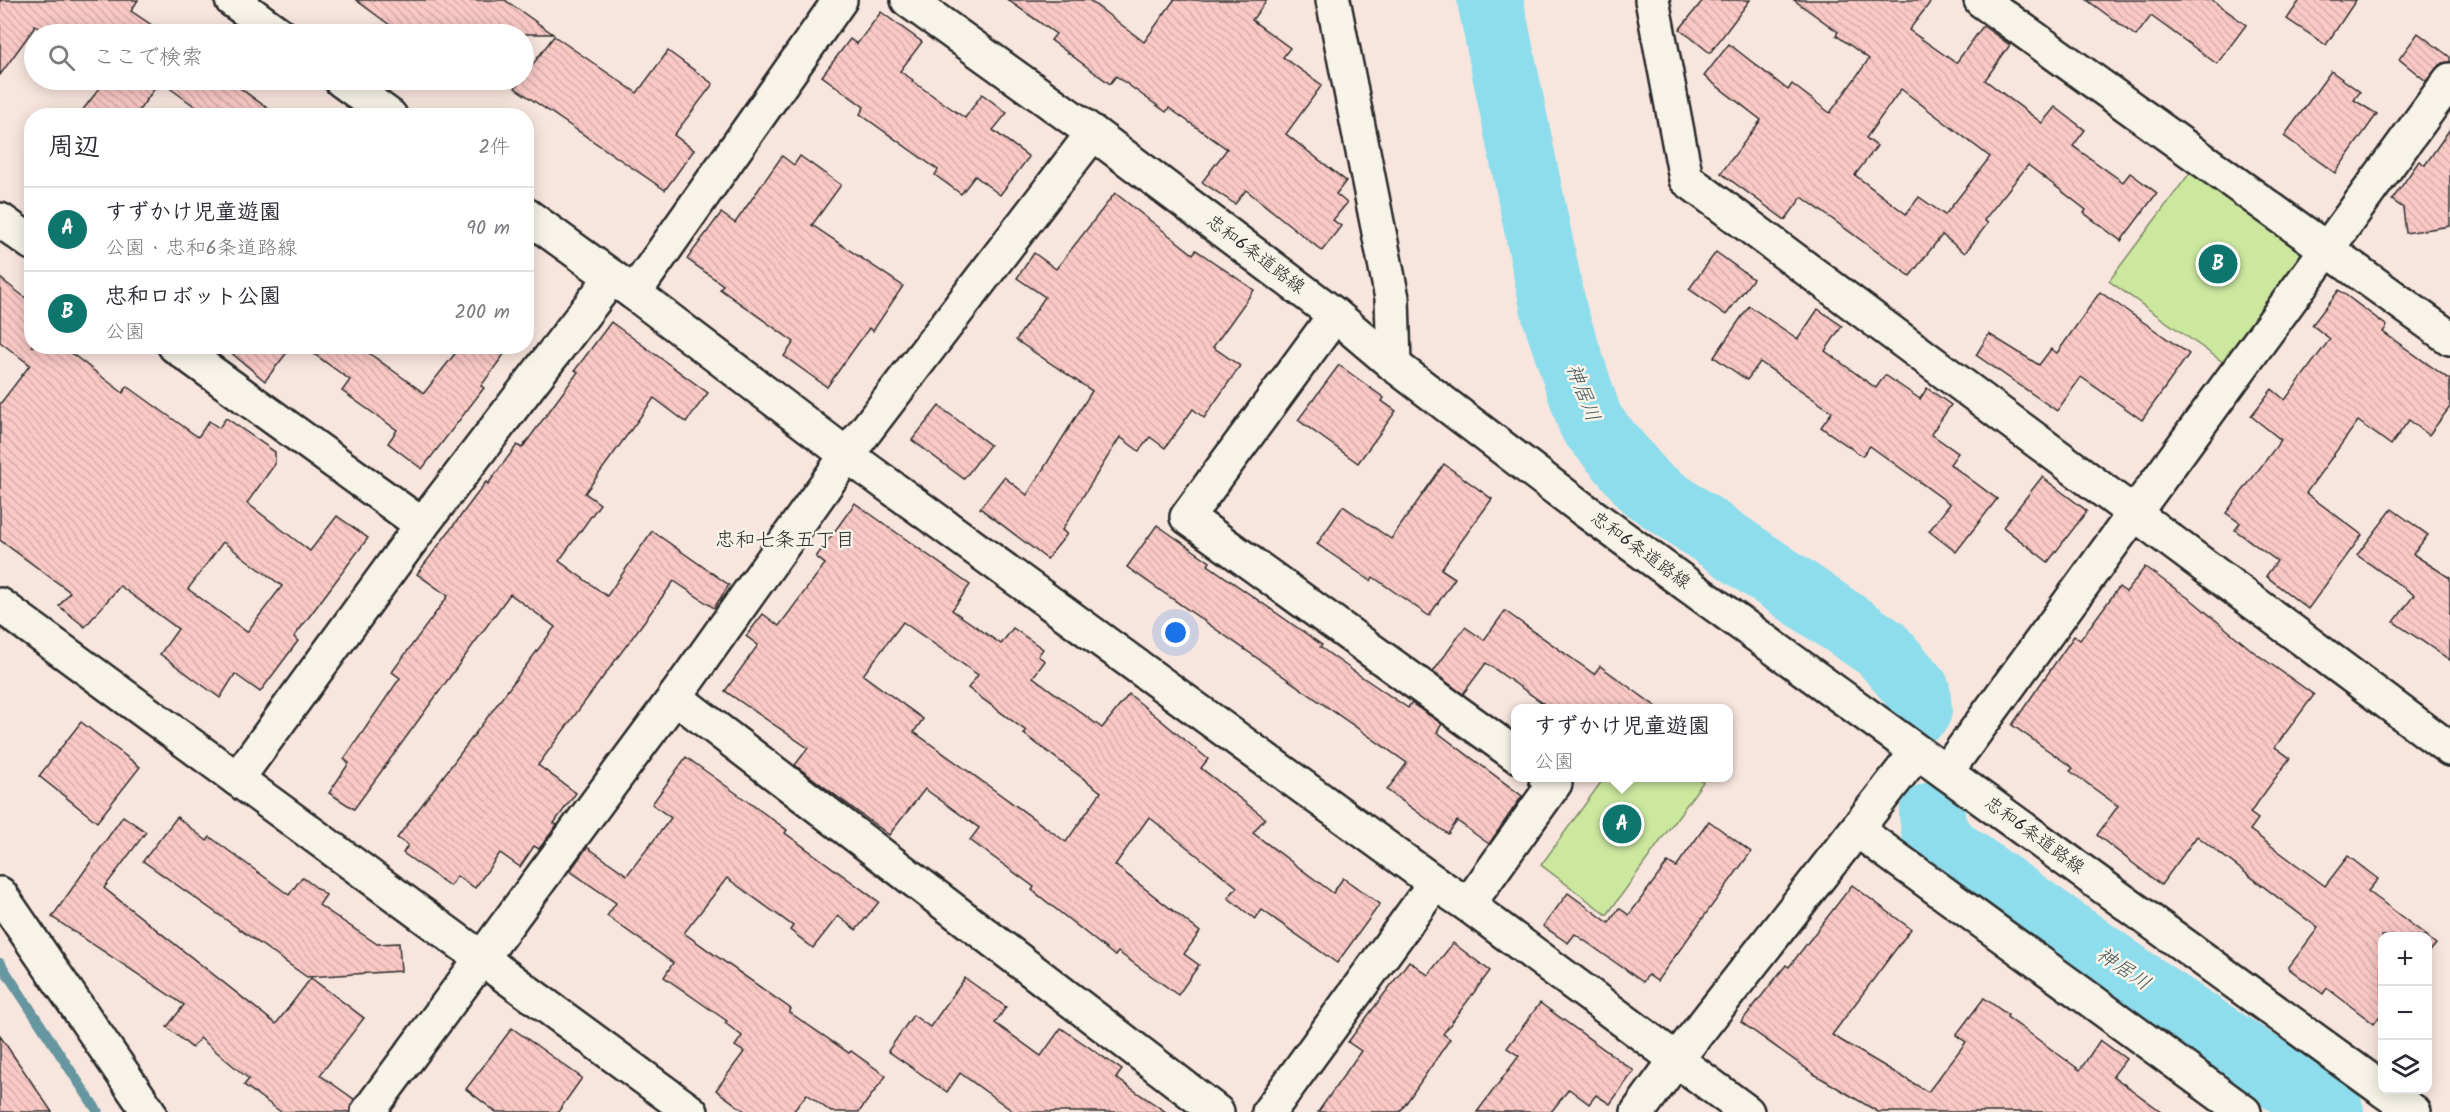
<!DOCTYPE html>
<html lang="ja">
<head>
<meta charset="utf-8">
<style>
  :root { --surface:#fff; --page:#f7f7f7; --text:#2b2b33; --muted:#7c7c81; --line:#e1e1e2; --accent:#0f766e }
  body { margin:0; font-family:Kalam,"Klee One",sans-serif; background:var(--page); color:var(--text) }
  .controls { position:absolute; right:18px; bottom:18px; display:grid; overflow:hidden; border-radius:12px; box-shadow:0 3px 15px #0003 }
  .controls button { width:54px; height:54px; display:grid; place-items:center; padding:0; border:0; border-bottom:2px solid var(--line); background:var(--surface); color:var(--text); font:30px sans-serif }
  .you { position:absolute; left:1176px; top:633px; width:21px; height:21px; margin:-15px; border:4px solid #fff; border-radius:50%; background:#1a73e8; box-shadow:0 0 0 9px #1a73e833 }
  .badge { display:grid; place-items:center; width:39px; height:39px; border-radius:50%; background:var(--accent); color:#fff; font-size:20px; font-weight:700 }
  .pin { position:absolute; translate:-50% -50%; border:3px solid #fff; box-shadow:0 2px 6px #0006 }
  .popup { position:absolute; left:1511px; top:704px; width:222px; height:78px; box-sizing:border-box; display:grid; place-content:center; border-radius:12px; background:var(--surface); filter:drop-shadow(0 2px 4px #0005); font-size:20px; white-space:nowrap; color:var(--muted) }
  .popup b { font-size:22px; color:var(--text) }
  .popup::after { content:''; position:absolute; left:50%; top:100%; margin-left:-12px; border:12px solid transparent; border-top-color:var(--surface) }
  .list { margin:0; padding:0; list-style:none }
  h2 { display:flex; justify-content:space-between; align-items:center; height:78px; margin:0; padding:0 24px; font-size:26px }
  h2 small { font-size:20px; font-weight:400; color:var(--muted) }
  .list li { display:grid; grid-template-columns:39px 1fr auto; gap:18px; align-items:center; box-sizing:border-box; height:84px; padding:0 24px; border-top:2px solid var(--line) }
  .list b { display:block; font-size:22px; white-space:nowrap }
  .list p { margin:0; font-size:20px; white-space:nowrap; color:var(--muted) }
  .list em { font-size:20px; font-style:normal; color:var(--muted) }
  .icon { flex:none; width:33px; height:33px; fill:none; stroke:currentColor; stroke-width:2; stroke-linecap:round; stroke-linejoin:round }
  .map { position:relative; flex:none; width:2450px; height:1112px; overflow:hidden }
  .search { position:absolute; background:var(--surface); box-shadow:0 3px 15px #0003; left:24px; top:24px; width:510px; height:66px; display:flex; align-items:center; gap:15px; box-sizing:border-box; padding:0 21px; border-radius:33px; color:var(--muted); font-size:22px }
  .panel { position:absolute; background:var(--surface); box-shadow:0 3px 15px #0003; left:24px; top:108px; width:510px; height:246px; border-radius:24px }
  .map>svg:first-child { display:block }
</style>
</head>
<body>
<div class="map">
<svg width="2450" height="1112" viewBox="0 0 2450 1112">
  <defs>
    <pattern id="building-back-hatch" width="6" height="6" patternUnits="userSpaceOnUse" patternTransform="scale(1.5)"><rect width="6" height="6" fill="#fac9c6"/><path d="M-1 5l2 2M0 0l6 6M5-1l2 2" fill="none" stroke="#d6adaa"/></pattern>
  </defs>
  <rect width="100%" height="100%" fill="#f8e6de"/>
  <filter id="ink" filterUnits="userSpaceOnUse"><feTurbulence type="fractalNoise" baseFrequency=".0167" numOctaves="2"/><feDisplacementMap in="SourceGraphic" scale="12" xChannelSelector="R" yChannelSelector="G"/><feConvolveMatrix kernelMatrix="1 2 1 2 8 2 1 2 1" color-interpolation-filters="sRGB"/></filter>
  <g filter="url(#ink)">
    <g fill="#cce89f" stroke="#7c8a65" stroke-width="1.5">
      <polygon points="2201,158 2326,247 2237,372 2109,281"/>
      <polygon points="1604,778 1697,778 1703,782 1607,915 1541,865"/>
    </g>
    <g fill="none" stroke-linecap="round" stroke-linejoin="round">
      <polyline stroke="#66969f" stroke-width="10" points="0,963 98,1112"/>
      <g stroke="#8eddec" stroke-width="66">
        <polyline points="1490,0 1555,315 1591,423 1646,488 1882,649 1917,690 1919,710"/>
        <polyline points="1932,815 1934,832 1952,852 2155,995 2331,1112"/>
      </g>
    </g>
    <g fill="url(#building-back-hatch)" stroke="#2b2b2b" stroke-width="1.5" fill-rule="evenodd">
      <polygon points="0,0 138,0 131,11 165,34 48,34 34,25 34,28 0,75"/>
      <polygon points="356,0 505,0 553,34 402,34"/>
      <polygon points="1008,0 1089,0 1144,42 1174,0 1267,0 1252,20 1290,48 1283,57 1322,85 1286,134 1346,181 1336,194 1347,203 1333,220 1341,226 1322,251 1246,190 1235,204 1202,182 1227,149 1169,108 1166,112 1116,76 1110,84 1051,40 1056,34"/>
      <polygon points="1703,0 1750,0 1710,53 1680,29"/>
      <path d="M1794 0H1932L1909 30 1956 63 1983 26 2010 45 1985 80 2042 123 2055 107 2085 130 2073 146 2123 182 2130 173 2157 193 2121 241 2084 213 2086 210 2028 165 1984 220 1988 223 1965 253 1942 235 1910 276 1802 197 1785 220 1721 173 1761 120 1704 76 1729 44 1788 90 1792 84 1830 113 1869 59 1836 35 1838 32ZM1901 89 1990 157 1945 215 1919 197 1906 214 1855 175 1877 146 1866 138Z"/>
      <polygon points="2087,0 2212,0 2246,25 2217,64 2151,16 2136,36"/>
      <polygon points="2300,0 2356,0 2326,45 2287,19"/>
      <polygon points="881,12 922,42 900,71 913,80 912,81 965,118 982,94 1007,113 993,130 1029,157 1000,195 975,176 961,194 935,175 938,170 860,114 864,107 822,76 850,39 857,44"/>
      <polygon points="2418,33 2450,57 2450,62 2442,63 2426,81 2399,59"/>
      <polygon points="554,36 637,93 668,51 713,84 674,135 694,150 665,190 515,88 521,80 524,80 524,76"/>
      <polygon points="2331,71 2360,92 2354,100 2377,114 2335,173 2284,136"/>
      <polygon points="106,80 229,80 278,116 208,116 160,81 135,116 78,116"/>
      <polygon points="2450,129 2450,226 2406,233 2403,208 2392,200 2419,161 2425,165"/>
      <polygon points="782,156 794,165 800,156 841,185 812,225 903,286 873,331 869,328 827,387 784,356 794,342 720,289 723,285 687,259 721,213 735,223"/>
      <polygon points="1115,193 1193,254 1196,250 1254,290 1213,347 1240,366 1204,418 1193,409 1165,448 1150,437 1139,451 1120,437 1062,530 1067,534 1047,559 980,508 1004,477 1027,495 1092,391 1016,340 1045,297 1017,278 1034,253 1056,269"/>
      <polygon points="1716,252 1753,279 1726,315 1689,289"/>
      <path d="M0 278 32 303V346H62L123 393 127 386 198 437 209 421 219 428 226 418 275 452V464L247 503 310 551 337 516 368 538 294 637 298 641 260 692 235 674 220 698 160 654 178 629 120 586 85 627 59 606 70 592 0 540V404L30 365 0 342ZM223 542 282 586 247 632 188 589Z"/>
      <polygon points="2339,290 2387,326 2383,332 2450,380 2450,407 2429,435 2409,420 2391,445 2358,421 2306,493 2362,535 2308,609 2266,576 2277,561 2235,530 2240,523 2226,513 2281,440 2251,416 2272,389 2285,400 2330,339 2312,325"/>
      <polygon points="2100,292 2189,354 2142,420 2081,377 2057,411 1976,355 1989,334 2039,365 2051,349 2057,353"/>
      <polygon points="1749,306 1798,339 1818,309 1842,326 1825,351 1876,388 1885,375 1920,399 1927,388 1951,405 1931,434 1958,453 1950,464 1997,499 1956,552 1929,531 1950,504 1870,446 1862,456 1821,427 1832,412 1760,362 1747,380 1714,357"/>
      <polygon points="611,322 708,393 686,422 654,398 585,493 600,504 559,561 607,596 652,531 729,585 714,608 674,581 538,765 576,793 554,823 557,825 539,849 534,846 520,867 500,853 475,888 457,876 450,886 403,853 408,845 397,838 555,627 510,594 354,809 329,793 349,763 344,759 400,678 392,672 448,596 417,574 486,482 488,484 517,445 522,448 578,372 575,370"/>
      <polygon points="223,346 292,346 265,381"/>
      <polygon points="303,346 359,346 424,393 461,346 510,346 481,386 484,388 422,469 388,443 397,430 342,391 350,380"/>
      <polygon points="1339,365 1384,398 1382,401 1396,411 1358,463 1298,420"/>
      <polygon points="939,406 990,445 964,479 912,440"/>
      <polygon points="1444,464 1492,499 1441,569 1455,578 1429,616 1373,577 1371,581 1317,544 1343,506 1391,539"/>
      <polygon points="2042,477 2087,511 2048,562 2003,527"/>
      <path d="M855 503 970 585 952 610 1001 644 1013 628 1043 649 1038 656 1045 661 1033 677 1102 728 1129 694 1208 759 1201 768 1265 818 1253 833 1333 893 1343 878 1380 904 1337 963 1262 910 1255 919 1228 898 1237 887 1149 817 1115 865 1200 932 1184 954 1199 965 1178 995 1118 952 1115 956 1032 890 1034 887 970 840 979 828 925 789 889 835 795 765 808 748 725 691 758 645 746 636 763 614 779 626 825 564 816 557ZM903 622 978 675 968 688 1026 731 1024 734 1101 792 1066 842 914 732 923 719 863 675Z"/>
      <polygon points="2392,509 2428,535 2413,554 2450,578 2450,660 2394,622 2414,595 2357,555"/>
      <polygon points="1157,525 1210,562 1208,565 1322,645 1320,647 1352,670 1408,708 1411,703 1442,724 1437,732 1522,796 1489,844 1457,821 1448,834 1387,790 1407,763 1127,567"/>
      <polygon points="2145,567 2194,602 2254,652 2314,695 2275,747 2290,758 2250,813 2258,819 2250,830 2325,886 2348,856 2378,879 2368,891 2427,936 2382,936 2382,1013 2374,1024 2327,988 2323,994 2288,968 2318,928 2197,836 2161,885 2097,835 2118,806 2070,771 2073,768 2012,725 2074,636 2080,640 2119,587 2126,592"/>
      <polygon points="1505,611 1594,674 1600,666 1658,708 1550,708 1486,663 1463,694 1433,672 1465,627 1484,640"/>
      <polygon points="81,722 140,767 97,822 39,776"/>
      <polygon points="686,757 787,830 785,833 879,902 856,930 838,916 813,948 790,930 793,926 727,878 684,933 791,1009 789,1012 849,1053 851,1051 886,1076 859,1112 831,1112 807,1094 793,1112 746,1112 716,1090 744,1052 735,1046 742,1036 725,1023 727,1021 664,977 673,963 607,916 616,903 570,871 587,847 627,875 671,818 652,804"/>
      <polygon points="123,816 146,832 104,888 276,1024 311,978 364,1018 320,1075 354,1099 350,1112 281,1112 244,1085 249,1079 200,1038 192,1048 167,1027 184,1005 52,917"/>
      <polygon points="177,817 207,841 210,837 289,895 302,877 326,895 319,905 377,944 399,943 401,971 307,977 143,861"/>
      <polygon points="1709,821 1751,852 1657,981 1648,975 1643,982 1575,934 1568,943 1543,926 1568,893 1609,923 1619,908 1629,915 1668,862 1676,867"/>
      <polygon points="1852,885 1911,929 1832,1035 1928,1092 1966,1042 1956,1035 1984,998 2008,1015 2007,1017 2080,1070 2100,1040 2126,1059 2113,1076 2162,1112 1878,1112 1814,1074 1741,1022 1786,965 1789,967"/>
      <polygon points="2427,937 2436,944 2427,955"/>
      <polygon points="1453,943 1490,971 1443,1034 1450,1039 1400,1112 1318,1112 1361,1051 1348,1042 1409,961 1428,975"/>
      <polygon points="965,978 1006,1007 995,1023 1041,1056 1061,1028 1122,1070 1116,1078 1166,1112 1014,1112 960,1073 947,1092 888,1051 913,1015 930,1027"/>
      <polygon points="1540,1003 1634,1071 1610,1104 1596,1095 1589,1104 1569,1089 1551,1112 1477,1112 1519,1056 1507,1048"/>
      <polygon points="512,1028 582,1078 558,1112 496,1112 466,1089"/>
      <polygon points="0,1036 52,1112 0,1112"/>
    </g>
    <g fill="none" stroke-linecap="round" stroke-linejoin="round">
      <defs>
        <g id="minor">
          <polyline points="232,0 279,34"/>
          <polyline points="908,0 1093,133 1335,315 1394,365 1583,509 2382,1089"/>
          <polyline points="1333,0 1392,298 1394,365"/>
          <polyline points="1652,0 1686,179 2450,749"/>
          <polyline points="1981,0 2450,338"/>
          <polyline points="341,80 390,116"/>
          <polyline points="526,215 634,293 847,455 1435,883 1468,905 1747,1112"/>
          <polyline points="0,220 32,243"/>
          <polyline points="634,293 840,0"/>
          <polyline points="1335,315 1187,517 1516,755"/>
          <polyline points="175,346 422,525"/>
          <polyline points="0,605 691,1112"/>
          <polyline points="675,697 1217,1112"/>
          <polyline points="1946,772 2450,80"/>
          <polyline points="237,779 422,525 612,277"/>
          <polyline points="1857,830 2244,1112"/>
          <polyline points="0,894 149,1112"/>
          <polyline points="1468,905 1555,783 1546,778"/>
          <polyline points="2383,1090 2414,1112"/>
          <polyline points="368,1112 675,697 847,455 1093,133"/>
          <polyline points="1269,1112 1435,883"/>
          <polyline points="1638,1112 1676,1060 1917,752"/>
        </g>
      </defs>
      <use href="#minor" stroke="#2b2b2b" stroke-width="38"/>
      <use href="#minor" stroke="#f7f3e8" stroke-width="33"/>
    </g>
  </g>
  <g text-anchor="middle" dominant-baseline="central" stroke-width="5" stroke-linejoin="round" paint-order="stroke">
    <g font-size="18" fill="#2b2b2b" stroke="#f7f3e8">
      <text transform="translate(1255 255) rotate(37)">忠和6条道路線</text>
      <text transform="translate(1640 551) rotate(36)">忠和6条道路線</text>
      <text transform="translate(2034 836) rotate(36)">忠和6条道路線</text>
    </g>
    <g font-size="20" font-style="italic" fill="#44585b" stroke="#f7f3e8">
      <text transform="translate(1582 393) rotate(69)">神居川</text>
      <text transform="translate(2123 970) rotate(34)">神居川</text>
    </g>
    <g font-size="20" fill="#2b2b2b" stroke="#f7f3e8">
      <text x="785" y="541">忠和七条五丁目</text>
    </g>
  </g>
</svg>
<div class="controls">
<button>+</button>
<button>−</button>
<button><svg class="icon" aria-label="layers" viewBox="0 0 24 24"><path d="M12 4l9 5-9 5-9-5zM3 14l9 5 9-5"/></svg></button>
</div>
<div class="you"></div>
<div class="pin badge" style="left:1622px;top:824px">A</div>
<div class="popup"><b>すずかけ児童遊園</b>公園</div>
<div class="pin badge" style="left:2218px;top:264px">B</div>
<div class="search"><svg class="icon" aria-label="search" viewBox="0 0 24 24"><circle cx="10" cy="10" r="6"/><path d="M15 15l6 6"/></svg>ここで検索</div>
<section class="panel">
<h2>周辺<small>2件</small></h2>
<ul class="list">
<li><span class="badge">A</span><div><b>すずかけ児童遊園</b><p>公園 · 忠和6条道路線</p></div><em>90 m</em></li>
<li><span class="badge">B</span><div><b>忠和ロボット公園</b><p>公園</p></div><em>200 m</em></li>
</ul>
</section>
</div>
</body>
</html>
